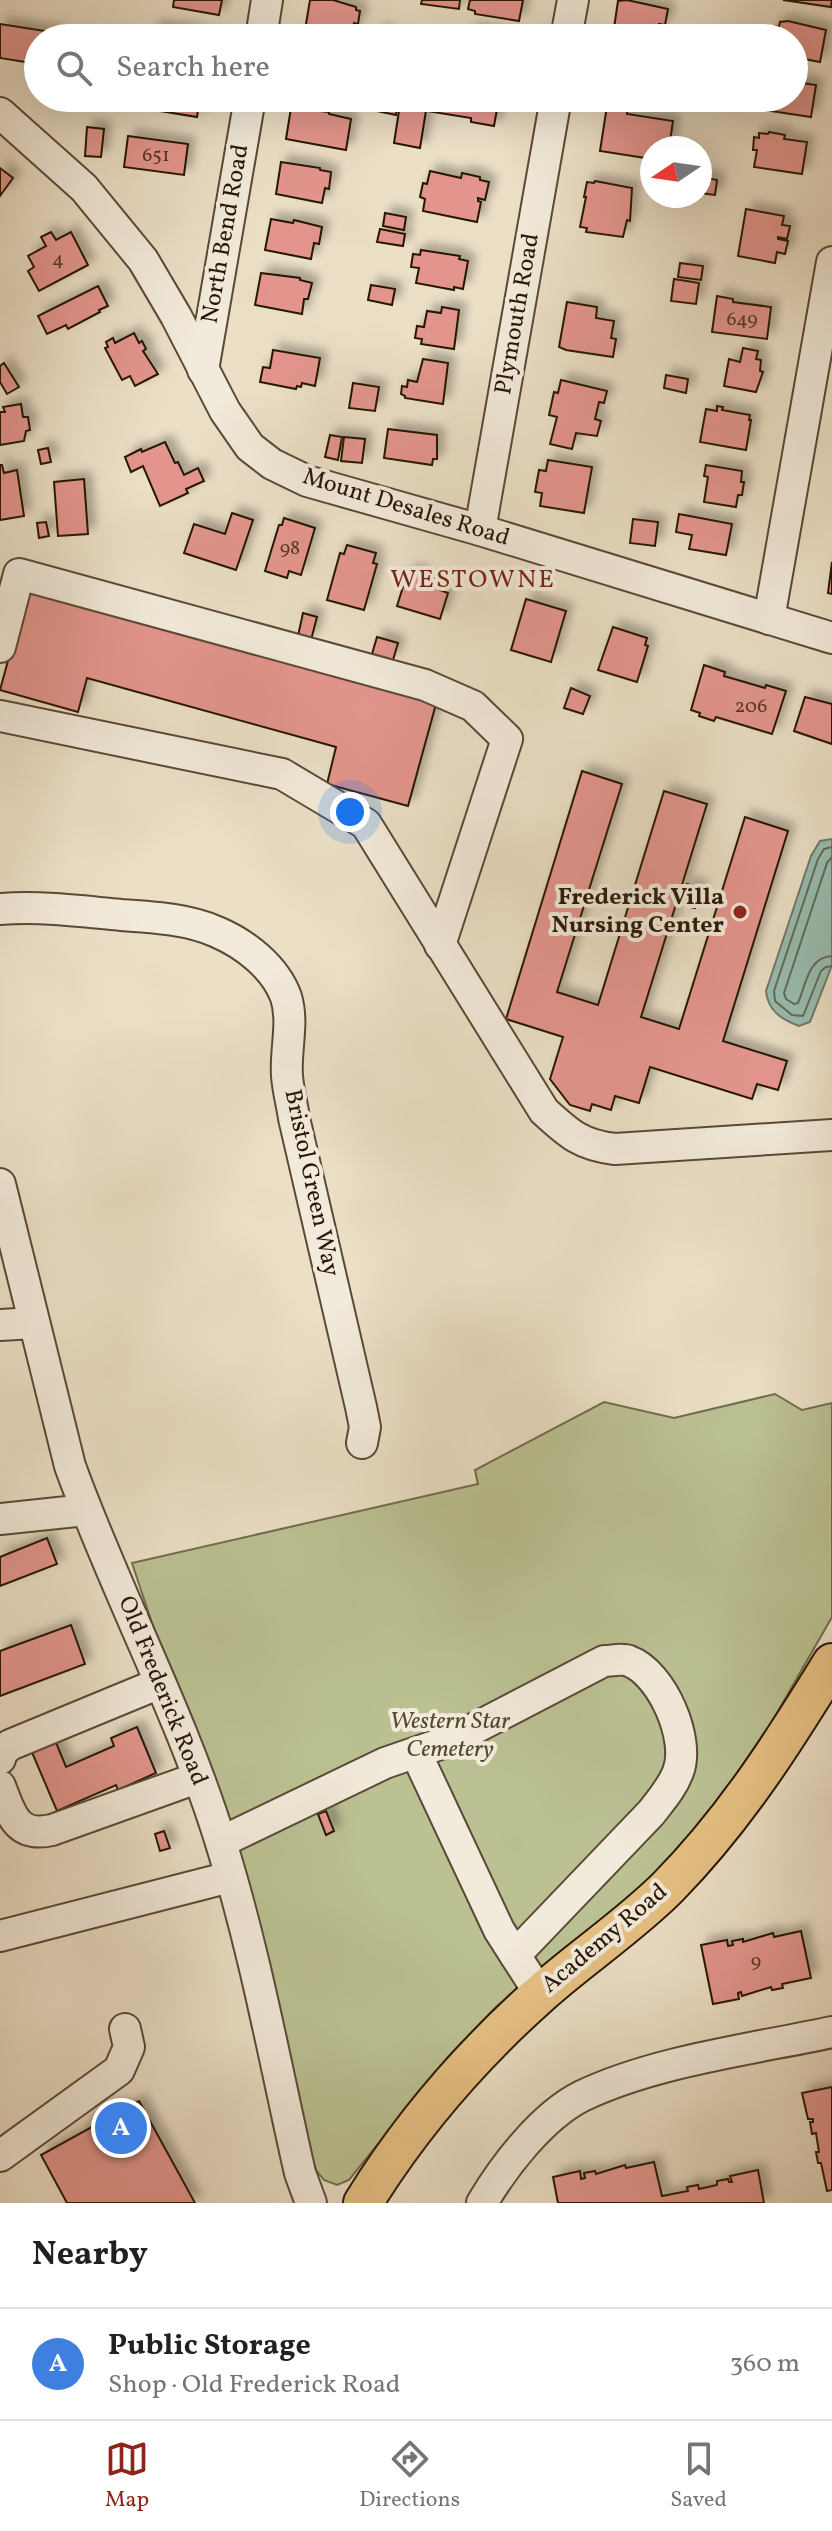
<!DOCTYPE html>
<html lang="en">
<head>
<meta charset="utf-8">
<style>
  :root { --surface:#fff; --page:#f6f6f6; --text:#202124; --muted:#757577; --line:#e0e0e0; --accent:#8f2418 }
  body { margin:0; font-family:Vollkorn,serif; background:var(--page); color:var(--text) }
  .compass { position:absolute; left:640px; top:136px; width:72px; height:72px; border-radius:50%; background:var(--surface); box-shadow:0 8px 32px #0002; rotate:257deg }
  .you { position:absolute; left:350px; top:812px; width:28px; height:28px; margin:-20px; border:6px solid #fff; border-radius:50%; background:#1a73e8; box-shadow:0 0 0 12px #1a73e833 }
  .badge { display:grid; place-items:center; width:52px; height:52px; border-radius:50%; background:var(--accent); color:#fff; font-size:26px; font-weight:700 }
  .pin { position:absolute; translate:-50% -50%; border:4px solid #fff; box-shadow:0 2px 8px #0006 }
  .list { margin:0; padding:0; list-style:none }
  h2 { display:flex; justify-content:space-between; align-items:center; height:104px; margin:0; padding:0 32px; font-size:34px }
  h2 small { font-size:26px; font-weight:400; color:var(--muted) }
  .list li { display:grid; grid-template-columns:52px 1fr auto; gap:24px; align-items:center; box-sizing:border-box; height:112px; padding:0 32px; border-top:2px solid var(--line) }
  .list b { display:block; font-size:30px; white-space:nowrap }
  .list p { margin:0; font-size:26px; white-space:nowrap; color:var(--muted) }
  .list em { font-size:26px; font-style:normal; color:var(--muted) }
  .icon { flex:none; width:44px; height:44px; fill:none; stroke:currentColor; stroke-width:2; stroke-linecap:round; stroke-linejoin:round }
  .map { position:relative; flex:none; width:832px; height:2203px; overflow:hidden }
  .search { position:absolute; background:var(--surface); box-shadow:0 8px 32px #0002; left:24px; right:24px; top:24px; height:88px; display:flex; align-items:center; gap:20px; box-sizing:border-box; padding:0 28px; border-radius:44px; color:var(--muted); font-size:30px }
  .sheet { height:216px; background:var(--surface) }
  nav { display:flex; justify-content:space-around; align-items:center; box-sizing:border-box; height:112px; border-top:2px solid var(--line); background:var(--surface); font-size:22px; color:var(--muted) }
  nav a { display:grid; justify-items:center; gap:4px }
  nav .on { color:var(--accent) }
  .map>svg:first-child { display:block }
</style>
</head>
<body>
<div class="map">
<svg width="832" height="2203" viewBox="0 0 832 2203">
  <defs>
    <filter id="shadow"><feDropShadow dx="7" dy="-7" stdDeviation="4" flood-color="#0004"/></filter>
  </defs>
  <rect width="100%" height="100%" fill="#ebdfc6"/>
  <filter id="stains"><feTurbulence type="fractalNoise" baseFrequency=".0025" numOctaves="4"/><feColorMatrix values="0 0 0 0 .2 0 0 0 0 .09 0 0 0 0 .02 0 0 0 .5 -.17"/></filter>
  <radialGradient id="worn" r=".72"><stop offset=".6" stop-color="#630" stop-opacity="0"/><stop offset="1" stop-color="#630" stop-opacity=".3"/></radialGradient>
  <polygon fill="#bbc193" stroke="#726c4c" stroke-width="2" points="775,1394 802,1410 832,1403 832,1617 758,1746 712,1811 665,1864 605,1919 497,2006 448,2057 349,2180 337,2185 324,2180 316,2170 168,1671 132,1563 478,1484 475,1470 604,1402 674,1418"/>
  <path fill="#99bdb0" stroke="#6c7b6c" stroke-width="2" d="M832 839V965L810 1022 799 1026C781 1019 768 1011 766 991L811 856 820 841Z"/>
  <g fill="none" stroke-linecap="round" stroke-linejoin="round">
    <g stroke="#606a5b" stroke-width="2">
      <polyline points="832,847 824,849 818,859 774,991 775,1001 792,1015 803,1016 821,971 826,967 832,966"/>
      <path d="M832 857 827 863 784 993 786 999 794 1004 798 1003C806 985 808 957 832 956"/>
    </g>
  </g>
  <g fill="#e3958d" stroke="#281706" stroke-width="2" filter="url(#shadow)">
    <polygon points="174,0 222,0 219,15 173,7"/>
    <polygon points="310,0 333,0 356,7 356,10 360,11 358,24 354,23 351,38 305,30"/>
    <polygon points="422,0 460,0 459,9 421,4"/>
    <polygon points="470,0 523,0 519,21 475,14 475,11 468,9"/>
    <polygon points="627,0 668,9 665,25 659,24 657,38 614,28 618,1"/>
    <polygon points="783,0 832,0 831,7"/>
    <polygon points="788,21 826,30 820,62 794,57 794,38 772,38 774,26 779,27 780,22"/>
    <polygon points="0,24 58,33 58,38 38,38 38,64 0,58"/>
    <polygon points="153,28 194,32 193,34 215,38 151,38"/>
    <polygon points="470,30 516,37 515,38 469,38"/>
    <polygon points="377,31 387,33 386,38 376,38"/>
    <polygon points="794,80 794,82 816,85 811,117 764,110 766,98 794,98"/>
    <polygon points="140,98 200,98 197,117 142,108 139,106"/>
    <polygon points="374,98 399,99 396,115 372,110"/>
    <polygon points="401,98 419,100 419,98 428,98 420,148 394,143"/>
    <polygon points="429,98 499,98 494,126 471,122 471,118 427,111"/>
    <polygon points="607,106 627,110 627,114 673,121 669,148 652,148 652,159 600,151"/>
    <polygon points="291,108 329,112 329,114 351,119 346,150 286,139"/>
    <polygon points="87,127 104,129 101,157 85,156"/>
    <polygon points="769,132 785,135 784,139 807,142 802,174 754,167 757,150 753,150 754,137 759,138 759,133 768,134"/>
    <polygon points="128,136 188,144 184,175 124,167"/>
    <polygon points="281,162 320,168 320,170 331,172 329,189 325,188 322,203 276,194"/>
    <polygon points="0,168 13,178 0,196"/>
    <polygon points="430,171 461,178 462,173 480,177 480,180 489,182 485,200 478,198 478,201 481,202 477,222 423,211 425,199 420,197 423,183 427,184"/>
    <polygon points="700,177 717,180 715,195 700,193"/>
    <polygon points="595,181 632,188 630,221 627,220 623,237 586,232 587,228 580,227 586,197 584,197 587,182 594,183"/>
    <polygon points="746,209 784,216 782,225 790,226 787,239 778,237 778,239 788,241 785,254 777,252 775,263 738,256"/>
    <polygon points="385,213 406,217 404,230 383,226"/>
    <polygon points="271,219 293,223 294,220 322,227 319,244 314,243 311,259 265,250"/>
    <polygon points="380,229 405,234 403,246 377,242"/>
    <polygon points="51,232 56,240 71,232 88,265 39,291 28,271 34,267 28,256 46,246 41,237"/>
    <polygon points="421,250 460,256 459,259 468,261 463,289 454,287 454,290 416,283 419,268 411,267 413,254 420,255"/>
    <polygon points="680,263 703,266 701,280 678,277"/>
    <polygon points="261,273 300,278 300,280 312,283 308,299 304,299 302,314 255,305"/>
    <polygon points="674,279 699,283 696,304 671,301"/>
    <polygon points="371,285 395,289 392,305 368,300"/>
    <polygon points="98,286 108,306 99,310 100,312 68,329 66,325 47,334 38,316"/>
    <polygon points="717,296 733,299 733,302 771,307 767,339 712,332"/>
    <polygon points="567,302 597,307 596,318 614,321 611,338 616,339 613,357 566,350 559,347"/>
    <polygon points="442,307 459,310 454,349 421,344 422,339 415,338 417,326 424,327 427,311 441,313"/>
    <polygon points="134,333 139,343 142,341 146,349 143,351 158,374 135,386 130,376 122,380 105,348 108,347 106,342 113,338 115,343"/>
    <polygon points="743,348 758,351 756,359 761,360 760,371 763,372 756,392 724,386 729,359 740,362"/>
    <polygon points="273,350 320,358 315,386 302,383 301,387 297,386 296,389 260,382 263,367 270,368"/>
    <polygon points="423,359 448,363 443,404 405,398 405,396 401,394 402,386 407,387 408,380 417,382"/>
    <polygon points="4,363 19,387 7,394 0,382 0,366"/>
    <polygon points="666,375 688,379 686,393 664,388"/>
    <polygon points="561,380 607,391 604,403 599,402 595,419 601,421 597,436 576,433 572,449 550,444 557,417 549,415 554,392 558,393"/>
    <polygon points="353,383 379,387 375,411 349,408"/>
    <polygon points="21,404 23,417 28,417 30,430 26,431 24,441 0,445 0,412 5,412 3,407"/>
    <polygon points="717,406 723,407 722,410 750,415 749,420 751,420 746,450 700,442 706,409 717,411"/>
    <polygon points="388,429 437,435 437,459 433,459 432,465 384,458"/>
    <polygon points="330,435 342,437 338,460 325,457"/>
    <polygon points="344,437 365,439 362,463 341,461"/>
    <polygon points="165,442 175,463 178,462 184,475 198,468 204,481 186,489 188,493 160,506 143,466 131,472 125,457 141,449 142,452"/>
    <polygon points="48,448 51,462 41,464 38,450"/>
    <polygon points="548,460 592,467 584,513 540,506 542,493 535,492 539,470 546,471"/>
    <polygon points="0,465 2,465 4,473 17,470 24,516 0,520"/>
    <polygon points="706,465 742,471 741,482 744,482 742,495 738,495 736,507 704,502 708,477 704,476"/>
    <polygon points="84,479 88,534 58,536 54,482"/>
    <polygon points="232,513 253,520 236,570 184,553 194,524 225,534"/>
    <polygon points="679,514 732,524 726,555 689,549 692,535 676,532"/>
    <polygon points="284,518 315,528 301,575 289,571 287,578 265,571 279,525 282,525"/>
    <polygon points="633,519 658,522 655,546 630,543"/>
    <polygon points="46,522 49,536 39,538 37,523"/>
    <polygon points="347,545 376,553 373,563 377,564 364,610 327,600 340,553 344,554"/>
    <polygon points="832,562 832,594 828,593"/>
    <polygon points="412,571 421,574 419,579 441,585 440,590 448,593 440,619 397,606 407,574 411,575"/>
    <polygon points="27,591 436,704 408,806 327,784 336,747 87,678 78,712 0,690"/>
    <polygon points="526,599 566,611 551,662 511,650"/>
    <polygon points="303,613 317,617 311,640 298,636"/>
    <polygon points="613,627 647,638 645,645 648,646 637,682 598,670"/>
    <polygon points="377,637 398,643 393,660 372,654"/>
    <polygon points="704,665 725,672 724,676 765,688 766,685 786,691 772,734 716,717 714,721 699,716 700,713 691,710"/>
    <polygon points="571,688 590,696 583,714 564,708"/>
    <polygon points="805,697 832,704 832,744 794,731"/>
    <polygon points="582,771 622,784 557,992 598,1005 664,791 707,804 641,1017 679,1029 745,817 788,831 723,1041 787,1061 778,1090 757,1084 752,1099 650,1067 639,1103 615,1096 611,1110 592,1104 590,1111 570,1105 550,1079 563,1037 506,1019"/>
    <polygon points="687,884 701,888 695,908 682,905"/>
    <polygon points="47,1538 57,1564 0,1586 0,1557"/>
    <polygon points="71,1625 85,1664 0,1696 0,1651"/>
    <polygon points="137,1727 156,1773 118,1790 116,1785 57,1811 31,1750 55,1740 66,1767 114,1746 111,1738"/>
    <polygon points="326,1811 334,1831 326,1835 318,1814"/>
    <polygon points="164,1831 170,1848 160,1851 155,1834"/>
    <polygon points="801,1931 811,1978 782,1984 783,1988 772,1990 771,1987 742,1996 741,1992 738,1993 739,1999 713,2004 701,1945 727,1940 728,1946 733,1945 732,1941 743,1939 743,1942 773,1933 774,1937"/>
    <polygon points="832,2087 832,2190 827,2191 821,2163 818,2163 816,2152 819,2152 816,2133 812,2134 810,2122 813,2122 813,2119 808,2119 802,2093"/>
    <polygon points="139,2101 195,2203 67,2203 41,2155"/>
    <polygon points="654,2162 662,2196 688,2191 687,2187 698,2185 699,2189 717,2185 717,2181 728,2179 729,2182 732,2182 730,2176 758,2170 764,2203 558,2203 553,2177 580,2171 581,2179 585,2178 584,2173 595,2171 596,2174 625,2165 626,2168"/>
  </g>
  <g fill="none" stroke-linecap="round" stroke-linejoin="round">
    <defs>
      <g id="minor">
        <polyline points="261,38 267,0"/>
        <polyline points="566,38 573,0"/>
        <polyline points="0,113 84,188 143,260 176,316 225,411 250,447 272,464 307,481 480,530 832,638"/>
        <polyline points="203,370 250,98"/>
        <polyline points="480,530 556,98"/>
        <polyline points="769,619 832,262"/>
        <polyline points="0,647 19,574 425,685 473,706 507,739 440,945"/>
        <path d="M0 716 282 774 366 824 544 1111C569 1134 581 1145 615 1149L832 1135"/>
        <path d="M0 909C41 906 81 911 121 915 152 917 189 919 217 932 245 944 275 967 286 997 294 1023 285 1050 287 1076 288 1090 292 1104 294 1118L361 1407 365 1427 362 1443"/>
        <path d="M0 1184 70 1466C116 1593 181 1713 221 1843 255 1951 275 2063 300 2173L311 2203"/>
        <polyline points="0,1325 34,1323"/>
        <polyline points="0,1519 86,1510"/>
        <polyline points="416,1753 499,1930 540,1994"/>
        <polyline points="0,1759 2,1752 10,1745 160,1683"/>
        <path d="M0 1786C11 1814 16 1838 52 1830L197 1778"/>
        <path d="M221 1842 385 1763 452 1740 604 1661C612 1661 622 1658 629 1661 662 1673 691 1740 678 1772 672 1788 661 1800 651 1813L515 1955"/>
        <polyline points="0,1936 230,1877"/>
        <polyline points="0,2156 119,2070 129,2047 125,2029"/>
        <path d="M482 2203C504 2166 542 2116 582 2096 655 2061 753 2049 832 2032"/>
      </g>
      <path id="major" d="M363 2203C411 2125 470 2057 538 1996 580 1958 628 1927 668 1887 734 1820 783 1743 832 1663"/>
    </defs>
    <use href="#minor" stroke="#594936" stroke-width="34"/>
    <use href="#major" stroke="#281706" stroke-width="42"/>
    <use href="#minor" stroke="#f2eada" stroke-width="30"/>
    <use href="#major" stroke="#e6c083" stroke-width="38"/>
  </g>
  <circle fill="#8f2418" stroke="#f2eada" stroke-width="3" cx="740" cy="912" r="8"/>
  <g text-anchor="middle" dominant-baseline="central" stroke-width="8" stroke-linejoin="round" paint-order="stroke">
    <g font-size="20" fill="#573628">
      <text x="156" y="156">651</text>
      <text x="58" y="260">4</text>
      <text x="742" y="320">649</text>
      <text x="290" y="549">98</text>
      <text x="751" y="707">206</text>
      <text x="756" y="1962">9</text>
    </g>
    <g font-size="24" fill="#281706" stroke="#f2eada">
      <text transform="translate(226 234) rotate(-80)">North Bend Road</text>
      <text transform="translate(518 314) rotate(-80)">Plymouth Road</text>
      <text transform="translate(406 508) rotate(17)">Mount Desales Road</text>
      <text transform="translate(311 1183) rotate(78)">Bristol Green Way</text>
      <text transform="translate(162 1691) rotate(68)">Old Frederick Road</text>
      <text transform="translate(605 1939) rotate(-40)">Academy Road</text>
    </g>
    <g font-size="24" font-weight="bold" fill="#281706" stroke="#f2eada" text-anchor="end">
      <text x="724" y="898">Frederick Villa<tspan x="724" dy="28">Nursing Center</tspan></text>
    </g>
    <g font-size="24" font-style="italic" fill="#544a30" stroke="#f2eada">
      <text x="450" y="1722">Western Star<tspan x="450" dy="28">Cemetery</tspan></text>
    </g>
    <g font-size="26" letter-spacing="2" fill="#7a1f14" stroke="#f2eada">
      <text x="473" y="580">WESTOWNE</text>
    </g>
  </g>
  <rect width="100%" height="100%" filter="url(#stains)"/>
  <rect width="100%" height="100%" fill="url(#worn)"/>
</svg>
<svg class="compass" viewBox="-18 -18 36 36"><path d="M0-13l5 13h-10z" fill="#e53935"/><path d="M0 13l5-13h-10z" fill="#757577"/></svg>
<div class="you"></div>
<div class="pin badge" style="left:121px;top:2128px;background:#3f7fe0">A</div>
<div class="search"><svg class="icon" aria-label="search" viewBox="0 0 24 24"><circle cx="10" cy="10" r="6"/><path d="M15 15l6 6"/></svg>Search here</div>
</div>
<section class="sheet">
<h2>Nearby<small></small></h2>
<ul class="list">
<li><span class="badge" style="background:#3f7fe0">A</span><div><b>Public Storage</b><p>Shop · Old Frederick Road</p></div><em>360 m</em></li>
</ul>
</section>
<nav>
<a class="on"><svg class="icon" aria-label="map" viewBox="0 0 24 24"><path d="M3 6l6-2 6 2 6-2v14l-6 2-6-2-6 2zM9 4v14M15 6v14"/></svg>Map</a>
<a><svg class="icon" aria-label="directions" viewBox="0 0 24 24"><path d="M12 3l9 9-9 9-9-9zM9 14v-3h6M13 9l2 2-2 2"/></svg>Directions</a>
<a><svg class="icon" aria-label="saved" viewBox="0 0 24 24"><path d="M7 4h10v16l-5-4-5 4z"/></svg>Saved</a>
</nav>
</body>
</html>
